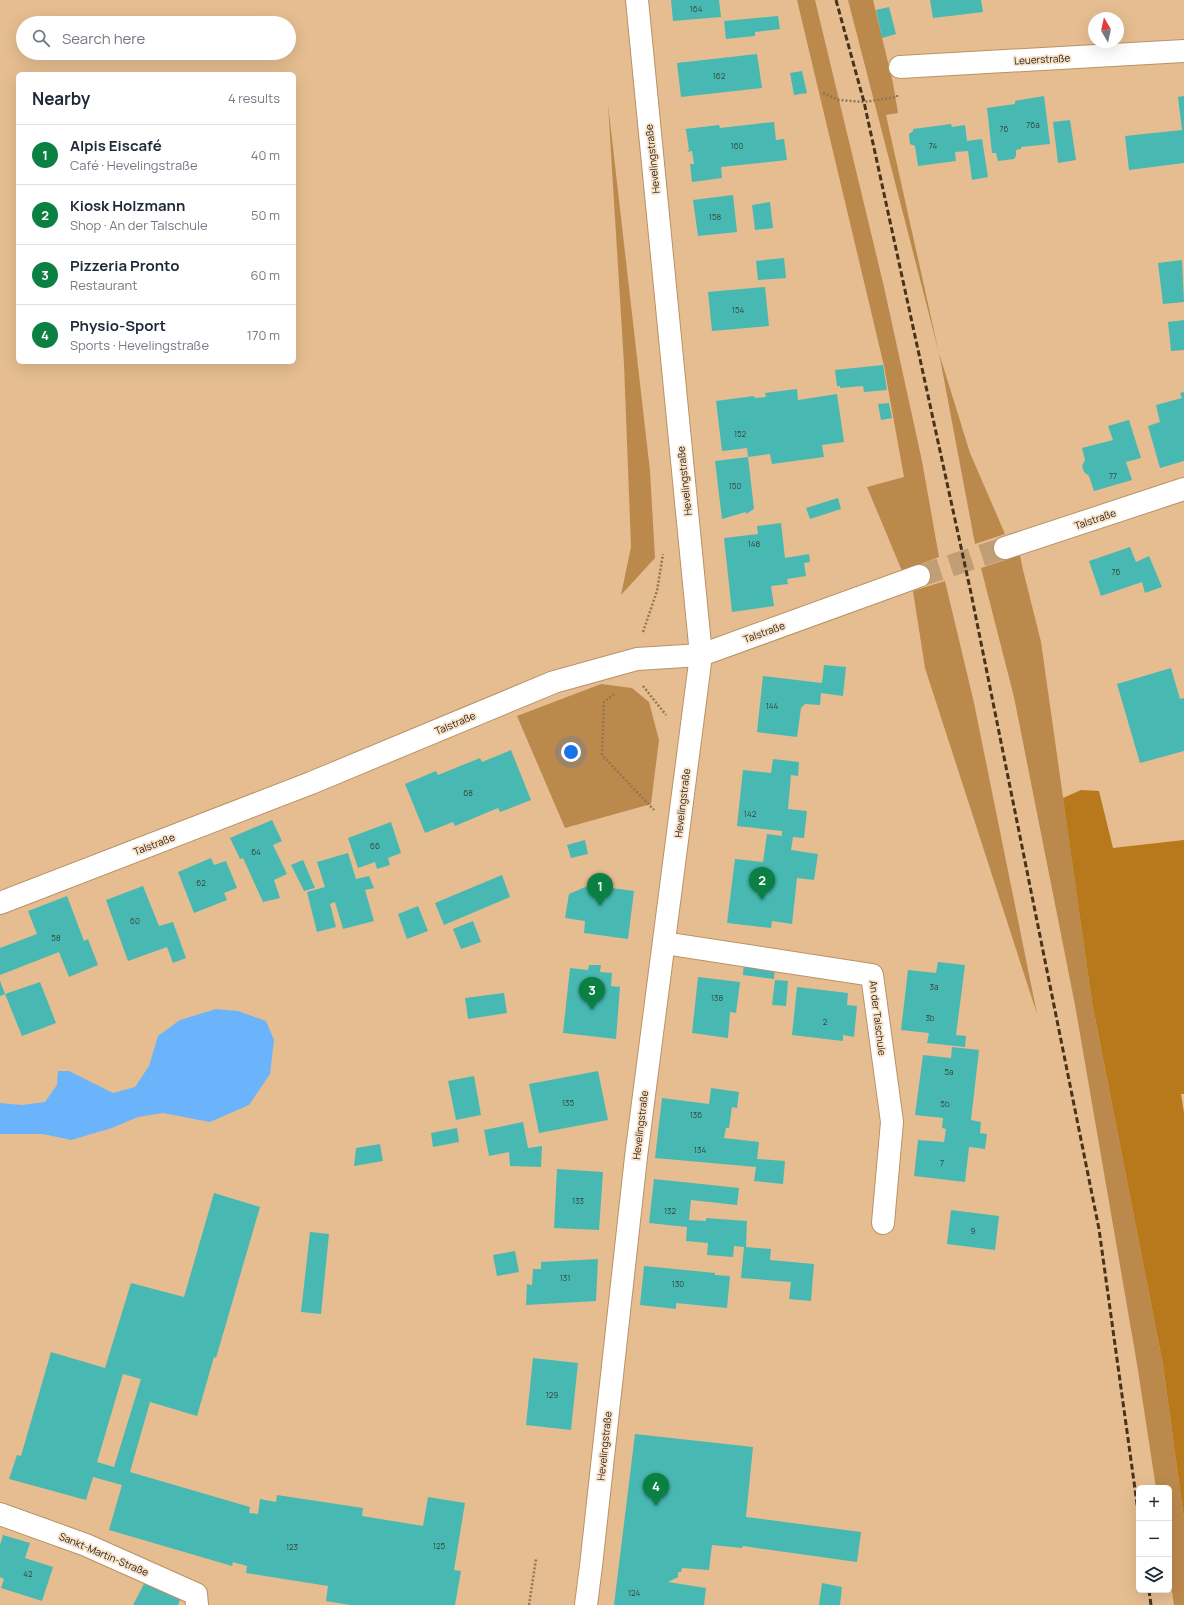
<!DOCTYPE html>
<html lang="en">
<head>
<meta charset="utf-8">
<style>
  :root { --surface:#fff; --page:#f6f6f7; --text:#1f2937; --muted:#747a83; --line:#e0e1e3; --accent:#0b8043 }
  body { margin:0; font-family:Manrope,sans-serif; background:var(--page); color:var(--text) }
  .controls { position:absolute; right:12px; bottom:12px; display:grid; overflow:hidden; border-radius:6px; box-shadow:0 4px 16px #0002 }
  .controls button { width:36px; height:36px; display:grid; place-items:center; padding:0; border:0; border-bottom:1px solid var(--line); background:var(--surface); color:var(--text); font:20px sans-serif }
  .compass { position:absolute; left:1088px; top:12px; width:36px; height:36px; border-radius:50%; background:var(--surface); box-shadow:0 4px 16px #0002; rotate:351deg }
  .you { position:absolute; left:571px; top:752px; width:14px; height:14px; margin:-10px; border:3px solid #fff; border-radius:50%; background:#1a73e8; box-shadow:0 0 0 6px #1a73e833 }
  .badge { display:grid; place-items:center; width:26px; height:26px; border-radius:50%; background:var(--accent); color:#fff; font-size:13px; font-weight:700 }
  .pin { position:absolute; translate:-50% -33px; filter:drop-shadow(0 1px 2px #0008) }
  .pin::after { content:''; position:absolute; top:21px; width:14px; height:12px; background:inherit; clip-path:polygon(0 0,100% 0,50% 100%) }
  .list { margin:0; padding:0; list-style:none }
  h2 { display:flex; justify-content:space-between; align-items:center; height:52px; margin:0; padding:0 16px; font-size:17px }
  h2 small { font-size:13px; font-weight:400; color:var(--muted) }
  .list li { display:grid; grid-template-columns:26px 1fr auto; gap:12px; align-items:center; box-sizing:border-box; height:60px; padding:0 16px; border-top:1px solid var(--line) }
  .list b { display:block; font-size:15px; white-space:nowrap }
  .list p { margin:0; font-size:13px; white-space:nowrap; color:var(--muted) }
  .list em { font-size:13px; font-style:normal; color:var(--muted) }
  .icon { flex:none; width:22px; height:22px; fill:none; stroke:currentColor; stroke-width:2; stroke-linecap:round; stroke-linejoin:round }
  .map { position:relative; flex:none; width:1184px; height:1605px; overflow:hidden }
  .search { position:absolute; background:var(--surface); box-shadow:0 4px 16px #0002; left:16px; top:16px; width:280px; height:44px; display:flex; align-items:center; gap:10px; box-sizing:border-box; padding:0 14px; border-radius:22px; color:var(--muted); font-size:15px }
  .panel { position:absolute; background:var(--surface); box-shadow:0 4px 16px #0002; left:16px; top:72px; width:280px; height:292px; border-radius:6px }
  .map>svg:first-child { display:block }
</style>
</head>
<body>
<div class="map">
<svg width="1184" height="1605" viewBox="0 0 1184 1605">
  <rect width="100%" height="100%" fill="#e5bd90"/>
  <g fill="#bc894c">
    <polygon points="797,0 815,0 884,287 922,461 939,557 902,571 867,487 904,477 884,366"/>
    <polygon points="848,0 873,0 893,83 898,113 886,115 939,353 970,453 1005,534 975,544 939,353"/>
    <polygon points="608,104 650,471 655,558 621,595 631,547 624,364"/>
    <polygon points="1020,555 1023,570 1041,642 1092,1002 1163,1365 1184,1519 1184,1605 1174,1605 1169,1572 1169,1488 1156,1488 1137,1364 1075,1005 1014,697 981,568"/>
    <polygon points="945,581 974,703 1037,1014 925,668 913,591"/>
    <polygon points="601,684 632,688 649,702 659,740 651,804 565,828 517,716"/>
  </g>
  <polygon fill="#b8781c" points="1081,790 1099,791 1113,848 1184,840 1184,1094 1181,1094 1184,1113 1184,1519 1163,1365 1092,1002 1063,798"/>
  <polygon fill="#6bb4fb" points="216,1009 238,1011 266,1021 274,1040 270,1074 249,1105 210,1122 163,1113 138,1117 112,1128 71,1140 43,1134 0,1134 0,1103 22,1105 45,1102 57,1085 58,1071 69,1071 113,1093 135,1087 149,1066 158,1036 180,1020"/>
  <g fill="#48b9b2" fill-rule="evenodd">
    <polygon points="671,0 719,0 721,17 673,21"/>
    <polygon points="930,0 981,0 983,12 933,18"/>
    <polygon points="889,7 896,34 882,38 876,10"/>
    <polygon points="778,16 780,29 755,32 755,36 726,39 724,21"/>
    <polygon points="757,54 762,88 681,97 677,63"/>
    <polygon points="802,71 807,93 794,95 790,73"/>
    <polygon points="1044,96 1050,144 1021,147 1021,149 1016,150 1016,156 1014,159 998,161 996,153 992,153 987,108 1015,104 1015,101"/>
    <polygon points="1184,96 1184,163 1129,170 1125,136 1182,130 1178,97"/>
    <polygon points="1070,120 1076,160 1058,163 1053,122"/>
    <polygon points="774,122 776,140 784,139 787,160 721,167 722,178 692,182 690,164 694,164 692,151 687,152 689,150 686,130 685,129 719,125 720,128"/>
    <polygon points="951,124 952,127 965,125 967,141 982,139 988,177 972,180 968,151 955,152 956,161 918,166 915,146 910,144 909,134 913,131 913,129"/>
    <polygon points="733,195 737,232 698,236 693,200"/>
    <polygon points="770,202 773,228 755,230 752,205"/>
    <polygon points="784,258 786,278 758,280 756,261"/>
    <polygon points="1182,260 1184,302 1163,304 1158,263"/>
    <polygon points="765,287 769,326 712,331 708,292"/>
    <polygon points="1184,320 1184,350 1171,351 1168,322"/>
    <polygon points="883,365 887,390 864,392 863,386 840,388 840,386 837,386 835,370"/>
    <polygon points="797,389 798,400 837,394 844,442 822,445 824,457 772,464 770,454 748,457 754,509 746,514 746,512 722,519 715,461 748,457 747,448 722,451 716,401 754,396 755,398 766,397 765,393"/>
    <polygon points="1184,392 1184,461 1160,468 1148,426 1160,422 1156,405 1182,398 1180,393"/>
    <polygon points="889,403 892,418 881,420 878,404"/>
    <polygon points="1129,420 1141,458 1126,462 1132,480 1094,491 1089,476 1084,472 1082,466 1085,460 1082,448 1113,440 1108,426"/>
    <polygon points="838,498 841,509 810,519 806,508"/>
    <polygon points="781,523 785,558 809,554 810,562 804,563 806,576 787,579 788,584 771,586 774,606 732,612 724,538 758,534 757,526"/>
    <polygon points="1130,547 1136,562 1149,556 1162,587 1145,593 1142,582 1101,596 1089,561"/>
    <polygon points="824,665 846,667 843,696 821,693 820,705 805,704 801,708 797,737 757,732 763,676 822,683"/>
    <polygon points="1171,668 1180,699 1184,698 1184,751 1140,763 1117,684"/>
    <polygon points="511,750 531,800 500,812 498,808 455,826 453,822 425,833 405,784 436,771 438,775 480,758 482,762"/>
    <polygon points="773,759 799,762 798,776 791,775 788,809 807,811 804,838 793,837 791,850 818,854 814,880 797,878 792,924 772,921 771,928 727,923 735,859 763,862 767,834 782,836 782,831 737,826 743,770 771,773"/>
    <polygon points="272,820 282,841 273,845 287,874 274,880 280,898 263,902 243,858 240,859 230,838"/>
    <polygon points="391,822 401,853 388,858 390,865 377,869 375,862 358,868 348,838"/>
    <polygon points="585,840 588,854 571,858 567,845"/>
    <polygon points="348,853 356,879 369,876 374,888 365,890 374,921 343,929 335,902 330,904 336,927 317,932 307,892 325,887 317,862"/>
    <polygon points="211,858 214,865 226,861 237,888 224,893 227,900 194,913 178,872"/>
    <polygon points="303,860 315,888 304,891 291,865"/>
    <polygon points="502,875 510,897 444,925 435,903"/>
    <polygon points="590,885 634,891 628,939 584,933 585,921 565,918 569,894"/>
    <polygon points="143,886 159,926 173,922 186,958 173,963 167,947 128,961 106,900"/>
    <polygon points="67,896 84,941 88,939 98,965 69,977 59,952 0,975 0,948 37,934 28,911"/>
    <polygon points="418,906 428,931 407,939 398,914"/>
    <polygon points="473,921 481,942 461,949 453,929"/>
    <polygon points="744,960 775,964 774,979 743,975"/>
    <polygon points="938,962 965,965 956,1035 966,1036 965,1047 927,1043 929,1033 901,1030 908,970 936,973"/>
    <polygon points="589,965 601,965 600,972 612,973 611,986 620,987 616,1039 563,1033 570,968 588,970"/>
    <polygon points="698,977 740,982 736,1013 730,1012 728,1038 692,1033"/>
    <polygon points="775,980 788,981 786,1006 772,1005"/>
    <polygon points="0,981 5,994 0,996"/>
    <polygon points="40,982 56,1023 22,1036 5,994"/>
    <polygon points="797,987 848,993 847,1005 857,1006 854,1037 843,1035 843,1041 792,1035"/>
    <polygon points="504,993 507,1013 468,1019 465,998"/>
    <polygon points="952,1047 979,1050 971,1120 981,1122 980,1133 987,1134 985,1149 969,1147 965,1182 914,1176 918,1140 944,1142 946,1129 942,1128 943,1118 915,1115 923,1055 951,1058"/>
    <polygon points="598,1071 608,1120 539,1133 529,1084"/>
    <polygon points="474,1076 481,1115 456,1120 448,1081"/>
    <polygon points="711,1088 739,1092 737,1108 732,1107 729,1128 726,1128 724,1138 759,1142 757,1159 785,1161 783,1184 754,1181 756,1167 655,1158 662,1098 709,1104"/>
    <polygon points="523,1122 528,1148 542,1146 541,1167 510,1166 509,1152 489,1156 484,1130"/>
    <polygon points="457,1128 459,1142 433,1147 431,1133"/>
    <polygon points="380,1144 383,1161 354,1166 356,1148"/>
    <polygon points="557,1169 603,1172 599,1230 554,1228"/>
    <polygon points="654,1179 739,1188 737,1205 691,1200 689,1220 706,1221 706,1218 747,1221 746,1247 771,1249 770,1260 814,1264 811,1301 789,1299 791,1282 741,1278 744,1247 734,1246 733,1257 707,1255 708,1243 686,1241 687,1227 649,1223"/>
    <path d="M214 1193 260 1207 216 1358 214 1357 197 1416 150 1402 130 1472 250 1507 249 1513 258 1514 260 1499 276 1502 277 1495 363 1508 362 1516 423 1526 428 1497 465 1503 454 1570 461 1571 455 1605H350L326 1601 328 1586 246 1573 247 1566 233 1562 232 1566 109 1530 122 1485 93 1477 86 1500 9 1479 17 1455 21 1456 51 1352 105 1368 131 1283 184 1297ZM123 1374 141 1379 114 1467 97 1462Z"/>
    <polygon points="951,1210 999,1216 995,1250 947,1244"/>
    <polygon points="310,1232 329,1234 321,1314 301,1312"/>
    <polygon points="515,1251 519,1272 497,1276 493,1255"/>
    <polygon points="598,1259 596,1301 526,1305 527,1284 532,1285 533,1269 541,1269 541,1262"/>
    <polygon points="644,1266 715,1273 715,1275 730,1276 727,1308 676,1303 676,1309 640,1305"/>
    <polygon points="533,1358 578,1363 571,1430 526,1425"/>
    <polygon points="635,1434 753,1447 746,1517 861,1532 857,1562 743,1546 742,1548 712,1545 709,1570 682,1568 681,1572 678,1572 678,1577 668,1582 706,1588 704,1605 614,1605"/>
    <polygon points="3,1535 30,1543 25,1558 53,1567 42,1601 1,1588 4,1579 0,1577 0,1545"/>
    <polygon points="145,1582 180,1600 178,1605 133,1605"/>
    <polygon points="822,1583 842,1587 840,1605 819,1605"/>
  </g>
  <g fill="none" stroke-linecap="round" stroke-linejoin="round">
    <polyline stroke="#c19e76" stroke-width="22" stroke-dasharray="22 11" stroke-linecap="butt" points="919,576 1005,548"/>
    <defs>
      <g id="minor">
        <polyline points="900,67 1184,51"/>
        <polyline points="1005,548 1184,489"/>
        <polyline points="0,903 311,783 554,682 637,659 701,655 919,576"/>
        <polyline points="664,943 872,975 892,1122 883,1223"/>
        <polyline points="0,1514 86,1545 196,1594 197,1605"/>
        <polyline points="586,1605 591,1566 636,1157 701,655 637,0"/>
      </g>
    </defs>
    <use href="#minor" stroke="#b99266" stroke-width="24"/>
    <g stroke="#927554" stroke-width="2.5" stroke-dasharray="2 2" stroke-linecap="butt">
      <polyline points="823,93 839,100 864,102 897,97 897,93"/>
      <polyline points="643,632 657,591 663,554"/>
      <polyline points="643,686 666,715"/>
      <polyline points="614,694 604,702 602,755 654,810"/>
      <polyline points="529,1605 536,1559"/>
    </g>
    <use href="#minor" stroke="#fff" stroke-width="22"/>
    <g stroke="#45331e" stroke-width="3" stroke-dasharray="6 3" stroke-linecap="butt">
      <polyline points="836,0 864,102 971,593 1099,1229 1139,1518"/>
      <polyline points="1149,1590 1151,1605"/>
    </g>
  </g>
  <g text-anchor="middle" dominant-baseline="central" stroke-width="3.5" stroke-linejoin="round" paint-order="stroke">
    <g font-size="8" fill="#354637">
      <text x="696" y="8">164</text>
      <text x="719" y="75">162</text>
      <text x="1033" y="124">76a</text>
      <text x="1004" y="128">76</text>
      <text x="737" y="145">160</text>
      <text x="933" y="145">74</text>
      <text x="715" y="216">158</text>
      <text x="738" y="309">154</text>
      <text x="740" y="433">152</text>
      <text x="1113" y="475">77</text>
      <text x="735" y="485">150</text>
      <text x="754" y="543">148</text>
      <text x="1116" y="571">76</text>
      <text x="772" y="705">144</text>
      <text x="468" y="792">68</text>
      <text x="750" y="813">142</text>
      <text x="375" y="845">66</text>
      <text x="256" y="851">64</text>
      <text x="201" y="882">62</text>
      <text x="135" y="920">60</text>
      <text x="56" y="937">58</text>
      <text x="934" y="986">3a</text>
      <text x="717" y="997">138</text>
      <text x="930" y="1017">3b</text>
      <text x="825" y="1021">2</text>
      <text x="949" y="1071">5a</text>
      <text x="568" y="1102">135</text>
      <text x="945" y="1103">5b</text>
      <text x="696" y="1114">136</text>
      <text x="700" y="1149">134</text>
      <text x="942" y="1162">7</text>
      <text x="578" y="1200">133</text>
      <text x="670" y="1210">132</text>
      <text x="973" y="1230">9</text>
      <text x="565" y="1277">131</text>
      <text x="678" y="1283">130</text>
      <text x="552" y="1394">129</text>
      <text x="439" y="1545">125</text>
      <text x="292" y="1546">123</text>
      <text x="28" y="1573">42</text>
      <text x="634" y="1592">124</text>
    </g>
    <g font-size="10" fill="#2f200e" stroke="#f7e2cb">
      <text transform="translate(1042 59) rotate(-3)">Leuerstraße</text>
      <text transform="translate(652 159) rotate(-96)">Hevelingstraße</text>
      <text transform="translate(684 481) rotate(-96)">Hevelingstraße</text>
      <text transform="translate(1095 519) rotate(-19)">Talstraße</text>
      <text transform="translate(764 632) rotate(-20)">Talstraße</text>
      <text transform="translate(455 723) rotate(-23)">Talstraße</text>
      <text transform="translate(682 803) rotate(-83)">Hevelingstraße</text>
      <text transform="translate(154 844) rotate(-21)">Talstraße</text>
      <text transform="translate(878 1018) rotate(83)">An der Talschule</text>
      <text transform="translate(640 1125) rotate(-83)">Hevelingstraße</text>
      <text transform="translate(604 1446) rotate(-84)">Hevelingstraße</text>
      <text transform="translate(104 1554) rotate(23)">Sankt-Martin-Straße</text>
    </g>
  </g>
</svg>
<div class="controls">
<button>+</button>
<button>−</button>
<button><svg class="icon" aria-label="layers" viewBox="0 0 24 24"><path d="M12 4l9 5-9 5-9-5zM3 14l9 5 9-5"/></svg></button>
</div>
<svg class="compass" viewBox="-18 -18 36 36"><path d="M0-13l5 13h-10z" fill="#e53935"/><path d="M0 13l5-13h-10z" fill="#747a83"/></svg>
<div class="you"></div>
<div class="pin badge" style="left:600px;top:906px">1</div>
<div class="pin badge" style="left:762px;top:900px">2</div>
<div class="pin badge" style="left:592px;top:1010px">3</div>
<div class="pin badge" style="left:656px;top:1506px">4</div>
<div class="search"><svg class="icon" aria-label="search" viewBox="0 0 24 24"><circle cx="10" cy="10" r="6"/><path d="M15 15l6 6"/></svg>Search here</div>
<section class="panel">
<h2>Nearby<small>4 results</small></h2>
<ul class="list">
<li><span class="badge">1</span><div><b>Alpis Eiscafé</b><p>Café · Hevelingstraße</p></div><em>40 m</em></li>
<li><span class="badge">2</span><div><b>Kiosk Holzmann</b><p>Shop · An der Talschule</p></div><em>50 m</em></li>
<li><span class="badge">3</span><div><b>Pizzeria Pronto</b><p>Restaurant</p></div><em>60 m</em></li>
<li><span class="badge">4</span><div><b>Physio-Sport</b><p>Sports · Hevelingstraße</p></div><em>170 m</em></li>
</ul>
</section>
</div>
</body>
</html>
